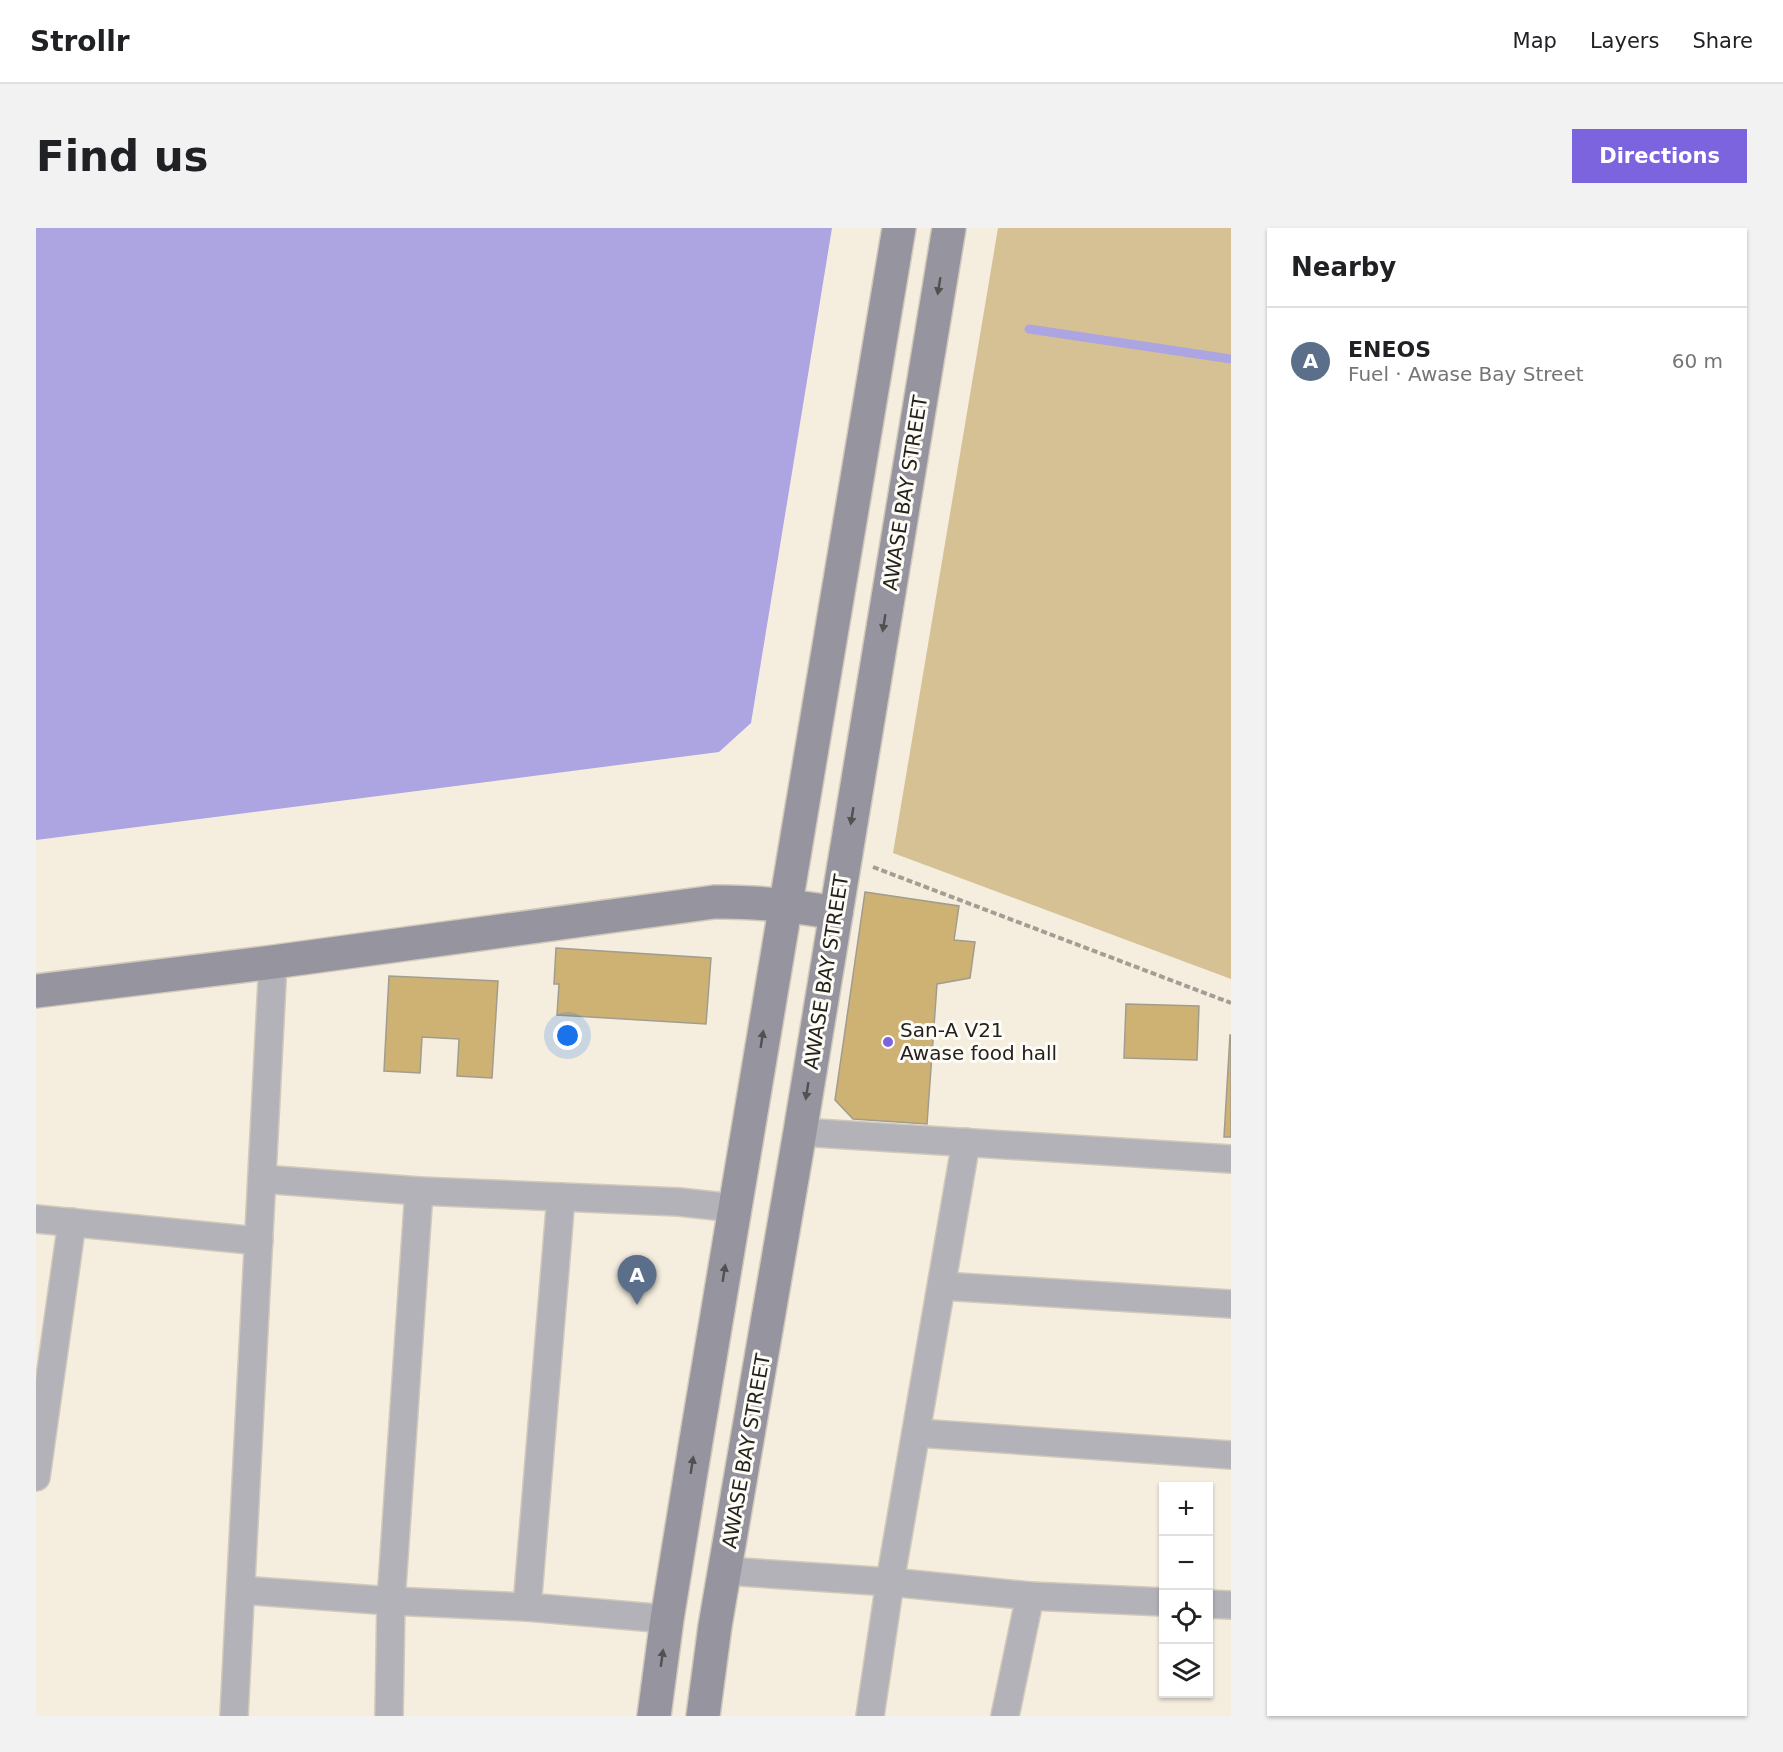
<!DOCTYPE html>
<html lang="en">
<head>
<meta charset="utf-8">
<style>
  :root { --surface:#fff; --page:#f2f2f2; --text:#202124; --muted:#757577; --line:#e0e0e0; --accent:#7d64df }
  body { margin:0; font-family:"DejaVu Sans",sans-serif; background:var(--page); color:var(--text) }
  .controls { position:absolute; right:18px; bottom:18px; display:grid; overflow:hidden; border-radius:0px; box-shadow:0 2px 4px #0004 }
  .controls button { width:54px; height:54px; display:grid; place-items:center; padding:0; border:0; border-bottom:2px solid var(--line); background:var(--surface); color:var(--text); font:30px sans-serif }
  .you { position:absolute; left:532px; top:808px; width:21px; height:21px; margin:-15px; border:4px solid #fff; border-radius:50%; background:#1a73e8; box-shadow:0 0 0 9px #1a73e833 }
  .badge { display:grid; place-items:center; width:39px; height:39px; border-radius:50%; background:var(--accent); color:#fff; font-size:20px; font-weight:700 }
  .pin { position:absolute; translate:-50% -50px; filter:drop-shadow(0 2px 3px #0008) }
  .pin::after { content:''; position:absolute; top:32px; width:21px; height:18px; background:inherit; clip-path:polygon(0 0,100% 0,50% 100%) }
  .list { margin:0; padding:0; list-style:none }
  h2 { display:flex; justify-content:space-between; align-items:center; height:78px; margin:0; padding:0 24px; font-size:26px }
  h2 small { font-size:20px; font-weight:400; color:var(--muted) }
  .list li { display:grid; grid-template-columns:39px 1fr auto; gap:18px; align-items:center; box-sizing:border-box; height:108px; padding:0 24px; border-top:2px solid var(--line) }
  .list b { display:block; font-size:22px; white-space:nowrap }
  .list p { margin:0; font-size:20px; white-space:nowrap; color:var(--muted) }
  .list em { font-size:20px; font-style:normal; color:var(--muted) }
  .icon { flex:none; width:33px; height:33px; fill:none; stroke:currentColor; stroke-width:2; stroke-linecap:round; stroke-linejoin:round }
  .map { position:relative; flex:none; width:1195px; height:1488px; overflow:hidden; border-radius:0px }
  header { display:flex; align-items:center; gap:36px; box-sizing:border-box; height:84px; padding:0 30px; background:var(--surface); border-bottom:2px solid var(--line) }
  header strong { font-size:28px }
  nav { display:flex; gap:33px; margin-inline-start:auto; font-size:21px }
  .intro { display:flex; align-items:center; justify-content:space-between; box-sizing:border-box; height:144px; padding:0 36px }
  h1 { margin:0; font-size:42px }
  .button { padding:15px 27px; border-radius:0px; background:var(--accent); color:#fff; font-size:21px; font-weight:700 }
  main { display:flex; gap:36px; padding:0 36px }
  aside { flex:1; background:var(--surface); border-radius:0px; box-shadow:0 2px 4px #0004 }
  .map>svg:first-child { display:block }
</style>
</head>
<body>
<header>
<strong>Strollr</strong>
<nav><a>Map</a><a>Layers</a><a>Share</a></nav>
</header>
<div class="intro"><h1>Find us</h1><a class="button">Directions</a></div>
<main>
<div class="map">
<svg width="1195" height="1488" viewBox="0 0 1195 1488">
  <rect width="100%" height="100%" fill="#f5eedf"/>
  <polygon fill="#d5c194" points="962,0 1195,0 1195,751 857,625"/>
  <polygon fill="#aca5e2" points="0,0 796,0 715,495 683,524 0,612"/>
  <g fill="none" stroke-linecap="round" stroke-linejoin="round">
    <polyline stroke="#aca5e2" stroke-width="9" points="993,101 1195,131"/>
  </g>
  <g fill="#ceb274" stroke="#a29c8e" stroke-width="1.5">
    <polygon points="829,664 923,678 918,712 939,714 934,750 901,756 891,896 817,891 799,872"/>
    <polygon points="520,720 675,730 670,796 521,787 523,756 518,756"/>
    <polygon points="353,748 462,753 456,850 421,848 423,811 386,809 384,845 348,843"/>
    <polygon points="1090,776 1163,778 1161,832 1088,830"/>
    <polygon points="1194,807 1195,807 1195,909 1188,909"/>
  </g>
  <g fill="none" stroke-linecap="round" stroke-linejoin="round">
    <defs>
      <g id="street">
        <polyline points="764,904 1195,931"/>
        <polyline points="226,951 383,963 643,974 698,980"/>
        <polyline points="0,991 223,1013"/>
        <polyline points="906,1058 1195,1076"/>
        <polyline points="881,1205 1195,1227"/>
        <polyline points="0,1249 36,994"/>
        <polyline points="690,1343 854,1354 994,1368 1128,1374"/>
        <polyline points="205,1362 355,1373 491,1379 631,1391"/>
        <polyline points="1172,1376 1195,1377"/>
        <polyline points="491,1379 525,969"/>
        <polyline points="198,1488 237,734"/>
        <polyline points="353,1488 355,1373 383,963"/>
        <polyline points="834,1488 854,1354 930,914"/>
        <polyline points="969,1488 994,1368"/>
      </g>
      <g id="secondary">
        <path d="M0 763 237 734 678 674C719 673 759 678 800 685"/>
        <polyline points="618,1488 631,1391 660,1213 863,0"/>
        <polyline points="667,1488 679,1398 764,904 913,0"/>
      </g>
    </defs>
    <use href="#street" stroke="#d0c9bc" stroke-width="30"/>
    <use href="#secondary" stroke="#d0c9bc" stroke-width="36"/>
    <polyline stroke="#a39e93" stroke-width="4" stroke-dasharray="6 3" stroke-linecap="butt" points="837,639 1195,775"/>
    <use href="#street" stroke="#b3b2b9" stroke-width="27"/>
    <use href="#secondary" stroke="#96959f" stroke-width="33"/>
  </g>
  <defs><path id="oneway-solid" d="M-6-.8H1V-3.2L6.5 0L1 3.2V.8H-6Z" transform="scale(1.5)"/></defs>
  <g fill="#525051">
    <use href="#oneway-solid" transform="translate(903 58) rotate(99)"/>
    <use href="#oneway-solid" transform="translate(848 395) rotate(99)"/>
    <use href="#oneway-solid" transform="translate(816 588) rotate(99)"/>
    <use href="#oneway-solid" transform="translate(726 811) rotate(-81)"/>
    <use href="#oneway-solid" transform="translate(771 863) rotate(99)"/>
    <use href="#oneway-solid" transform="translate(688 1045) rotate(-81)"/>
    <use href="#oneway-solid" transform="translate(656 1237) rotate(-81)"/>
    <use href="#oneway-solid" transform="translate(626 1430) rotate(-82)"/>
  </g>
  <circle fill="#7d64df" stroke="#fefcf6" stroke-width="2" cx="852" cy="814" r="6"/>
  <g text-anchor="middle" dominant-baseline="central" stroke-width="6" stroke-linejoin="round" paint-order="stroke">
    <g font-size="20" fill="#25221d" stroke="#fefcf6">
      <text transform="translate(869 265) rotate(-81)">AWASE BAY STREET</text>
      <text transform="translate(790 744) rotate(-81)">AWASE BAY STREET</text>
      <text transform="translate(710 1223) rotate(-80)">AWASE BAY STREET</text>
    </g>
    <g font-size="20" fill="#25221d" stroke="#fefcf6" text-anchor="start">
      <text x="864" y="802">San-A V21<tspan x="864" dy="23">Awase food hall</tspan></text>
    </g>
  </g>
</svg>
<div class="controls">
<button>+</button>
<button>−</button>
<button><svg class="icon" aria-label="locate" viewBox="0 0 24 24"><circle cx="12" cy="12" r="6"/><path d="M12 2v4M12 18v4M2 12h4M18 12h4"/></svg></button>
<button><svg class="icon" aria-label="layers" viewBox="0 0 24 24"><path d="M12 4l9 5-9 5-9-5zM3 14l9 5 9-5"/></svg></button>
</div>
<div class="you"></div>
<div class="pin badge" style="left:601px;top:1077px;background:#5c6f8a">A</div>
</div>
<aside>
<h2>Nearby<small></small></h2>
<ul class="list">
<li><span class="badge" style="background:#5c6f8a">A</span><div><b>ENEOS</b><p>Fuel · Awase Bay Street</p></div><em>60 m</em></li>
</ul>
</aside>
</main>
</body>
</html>
